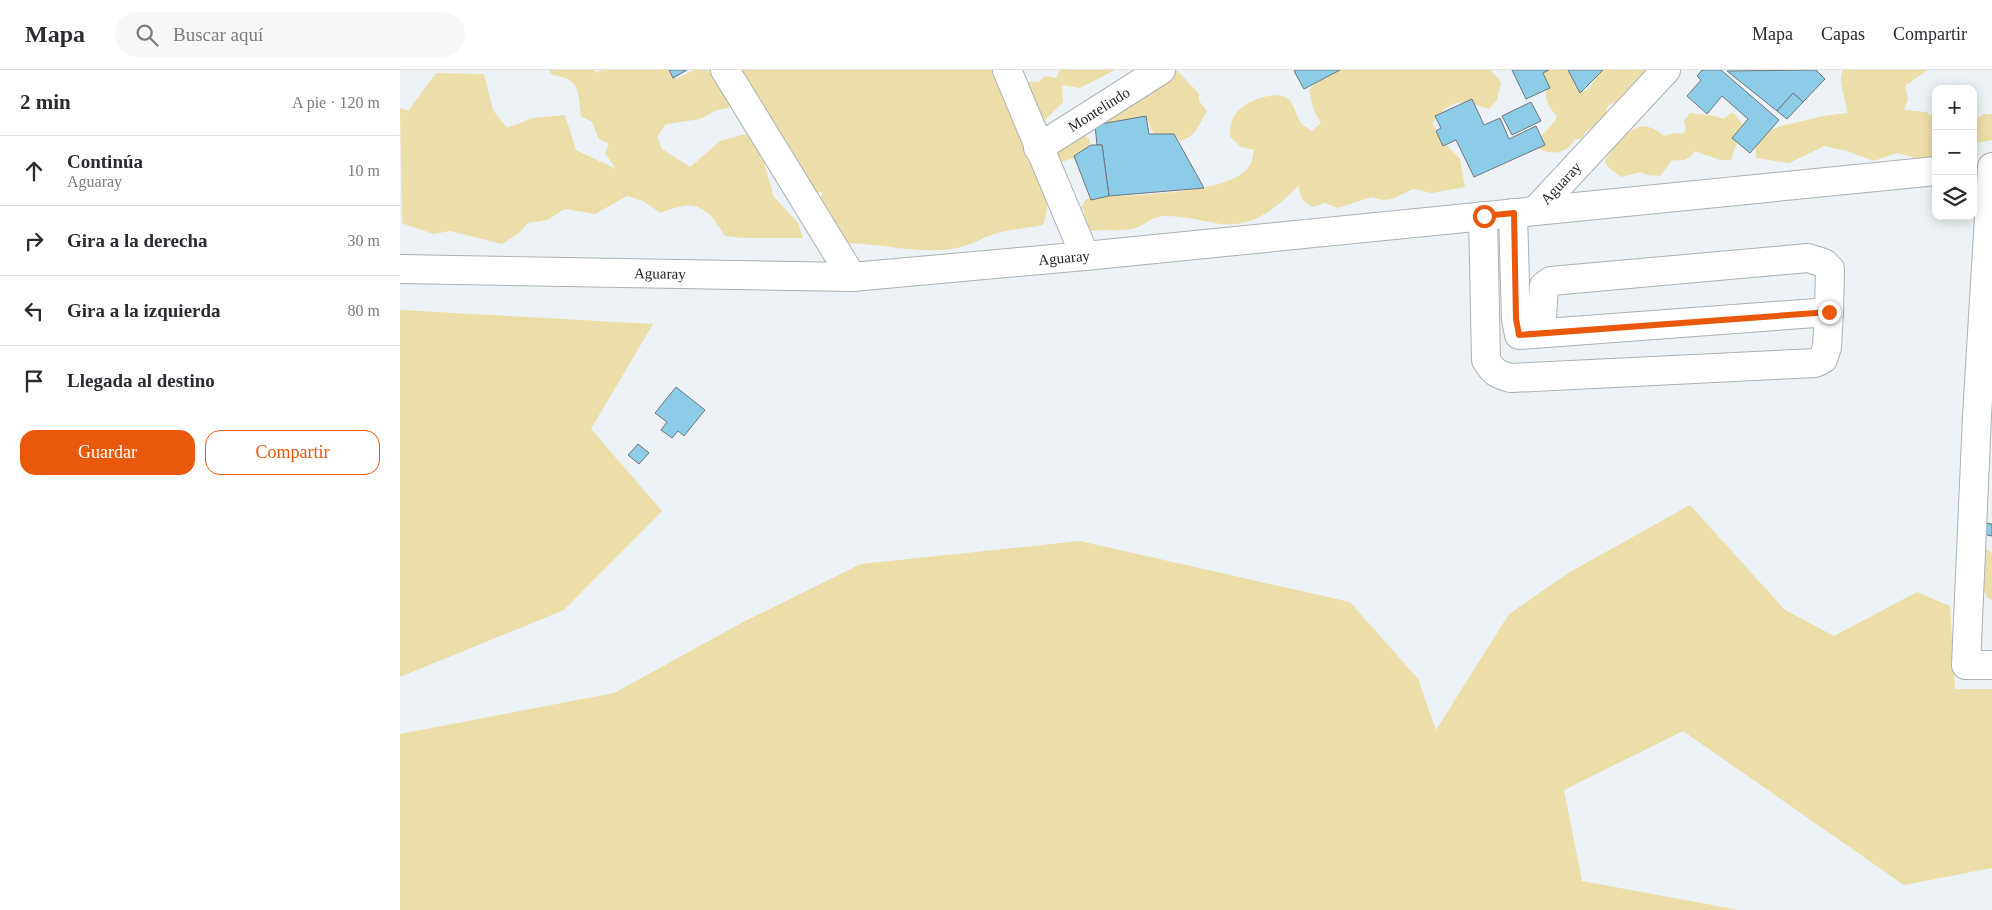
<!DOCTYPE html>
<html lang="es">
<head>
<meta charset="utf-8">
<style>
  :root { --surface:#fff; --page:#f7f7f7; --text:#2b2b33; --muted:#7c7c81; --line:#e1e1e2; --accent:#ea580c }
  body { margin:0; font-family:"Times New Roman",serif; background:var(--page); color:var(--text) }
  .controls { position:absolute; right:15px; top:15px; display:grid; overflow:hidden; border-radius:10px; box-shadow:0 2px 12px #0003 }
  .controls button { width:45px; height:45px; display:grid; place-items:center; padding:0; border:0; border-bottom:1px solid var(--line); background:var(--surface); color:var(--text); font:25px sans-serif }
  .stop { position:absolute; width:15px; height:15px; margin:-11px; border:4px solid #ea580c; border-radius:50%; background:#fff }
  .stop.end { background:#ea580c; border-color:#fff; box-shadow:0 1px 5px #0008 }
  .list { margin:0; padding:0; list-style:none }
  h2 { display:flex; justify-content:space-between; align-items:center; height:65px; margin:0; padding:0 20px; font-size:21px }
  h2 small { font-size:16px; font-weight:400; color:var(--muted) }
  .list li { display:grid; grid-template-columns:32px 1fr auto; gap:15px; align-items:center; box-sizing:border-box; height:70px; padding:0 20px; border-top:1px solid var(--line) }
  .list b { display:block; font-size:19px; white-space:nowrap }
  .list p { margin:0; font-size:16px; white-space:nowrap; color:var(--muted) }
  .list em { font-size:16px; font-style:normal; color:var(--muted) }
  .actions { display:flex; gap:10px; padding:15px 20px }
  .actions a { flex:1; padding:11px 0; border:1px solid var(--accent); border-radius:15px; text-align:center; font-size:18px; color:var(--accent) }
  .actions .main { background:var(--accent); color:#fff }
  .icon { flex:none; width:28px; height:28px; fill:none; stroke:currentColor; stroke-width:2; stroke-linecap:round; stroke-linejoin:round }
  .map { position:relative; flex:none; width:1592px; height:840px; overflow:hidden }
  header { display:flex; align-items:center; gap:30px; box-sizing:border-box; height:70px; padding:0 25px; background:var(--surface); border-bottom:1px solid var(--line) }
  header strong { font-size:24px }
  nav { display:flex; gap:28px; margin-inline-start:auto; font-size:18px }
  .search { width:350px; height:45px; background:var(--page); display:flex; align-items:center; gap:12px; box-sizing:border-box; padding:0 18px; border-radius:28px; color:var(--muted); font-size:19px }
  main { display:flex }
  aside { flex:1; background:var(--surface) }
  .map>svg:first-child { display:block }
</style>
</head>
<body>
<header>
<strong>Mapa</strong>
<div class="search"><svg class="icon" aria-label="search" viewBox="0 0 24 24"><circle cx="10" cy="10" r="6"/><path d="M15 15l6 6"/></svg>Buscar aquí</div>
<nav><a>Mapa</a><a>Capas</a><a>Compartir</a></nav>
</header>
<main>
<aside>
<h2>2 min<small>A pie · 120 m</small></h2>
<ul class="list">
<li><svg class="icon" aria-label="ahead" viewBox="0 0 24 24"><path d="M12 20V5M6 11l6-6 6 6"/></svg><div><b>Continúa</b><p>Aguaray</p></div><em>10 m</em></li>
<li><svg class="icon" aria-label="right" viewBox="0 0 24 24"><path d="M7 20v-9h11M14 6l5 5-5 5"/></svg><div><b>Gira a la derecha</b></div><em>30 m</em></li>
<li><svg class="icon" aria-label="left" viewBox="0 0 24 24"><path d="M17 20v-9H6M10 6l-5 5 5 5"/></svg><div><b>Gira a la izquierda</b></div><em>80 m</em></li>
<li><svg class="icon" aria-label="arrive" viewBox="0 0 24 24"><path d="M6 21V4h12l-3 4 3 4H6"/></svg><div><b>Llegada al destino</b></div></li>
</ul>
<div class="actions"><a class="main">Guardar</a><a>Compartir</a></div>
</aside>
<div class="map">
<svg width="1592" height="840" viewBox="0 0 1592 840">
  <rect width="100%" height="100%" fill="#ecf2f5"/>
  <g fill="#ecdea9">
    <path d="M149 0H195L196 3 202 0H269L276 9 294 0H319L338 35 315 41 300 49 266 54 257 67 262 79 290 97 320 71 345 64 359 76 374 127 398 153 403 168H344L325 166C306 135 295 128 261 143L243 131 227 126 195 144 165 139 147 150 128 153 119 163 102 174 50 161 33 164 2 153 0 38 8 41 36 3 84 4 93 40 107 58 133 48 165 45 176 80 216 99 205 83 209 74 199 69 192 52 181 46C178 23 181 8 152 5Z"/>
    <path d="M330 0H597L629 81 628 90C644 112 653 128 643 155 628 158 612 159 597 163 584 167 571 175 557 178 519 185 480 173 442 173L444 166 430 144H422L418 132 423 123 413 121 409 110H396Z"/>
    <polygon points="660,0 715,0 680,18 662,15 663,32 640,55 626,17 630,11 639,12 645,6 656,8"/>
    <path d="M773 0 778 1 799 24V31L807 41C798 55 797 66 780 71L774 64 759 67 753 62 746 47 712 54 705 51Z"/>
    <path d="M927 0H1091L1101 12 1097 30 1089 39C1061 29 1051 28 1032 53L1041 70 1060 89 1065 117 1032 123 1013 119 992 129 982 130 971 127 938 138 925 133 912 137 902 129 898 116C875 140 850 160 815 153 798 150 786 146 766 146 750 146 744 157 731 159 717 162 704 159 690 161L681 148 685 142 681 137 686 129C722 124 826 126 848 98 852 94 853 85 854 80L841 77 830 67C830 58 830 50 837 42 846 31 875 20 887 28 896 34 895 47 903 55 905 57 909 59 912 61L921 53 914 41 909 20Z"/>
    <path d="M1145 0H1168L1180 22 1190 18 1199 0H1251L1244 11 1231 15 1219 30 1208 36 1203 51 1186 61 1182 69H1175C1167 84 1151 86 1138 78 1138 62 1153 59 1157 46 1138 26 1152 22 1143 3Z"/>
    <path d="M1443 0H1528L1505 16 1508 29 1504 40 1526 42 1536 48V88L1530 92 1497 83 1474 91 1447 81 1424 76 1389 93 1356 88 1355 67 1381 56 1424 46 1447 43C1447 28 1437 14 1443 0Z"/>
    <path d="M1333 42 1343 55 1331 90H1320L1295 81C1289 91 1282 91 1272 90L1260 106 1247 105 1241 102 1221 107 1207 96 1205 90C1222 69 1236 42 1264 66L1274 63 1283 64 1286 59 1284 51 1290 43 1315 46 1323 49Z"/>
    <polygon points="1583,44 1592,44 1592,70 1573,74 1573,52"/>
    <polygon points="682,63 690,70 689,76 675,88 657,93 632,83"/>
    <polygon points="0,240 253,254 191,359 262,441 164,540 0,607"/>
    <polygon points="1290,435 1385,540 1434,566 1517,522 1550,536 1555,619 1592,619 1592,798 1504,815 1283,661 1164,720 1182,811 1339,840 0,840 0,664 214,623 345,551 461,494 680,471 950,532 1018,609 1036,660 1109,544 1170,502"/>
    <polygon points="1583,477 1592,483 1592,530 1587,527 1585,522 1580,529"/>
  </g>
  <g fill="#8ccce8" stroke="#717779">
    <polygon points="269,0 287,0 273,8"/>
    <polygon points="896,0 940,0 904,19 894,1"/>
    <polygon points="1112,0 1149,0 1143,3 1150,18 1126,29"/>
    <polygon points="1168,0 1203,0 1180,23"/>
    <polygon points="1302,0 1321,0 1379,50 1350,83 1332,68 1348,49 1322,26 1307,44 1287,26 1301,10 1297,6"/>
    <polygon points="1416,0 1425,9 1403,32 1393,23 1377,41 1327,1"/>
    <polygon points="1393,23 1403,32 1387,49 1377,41"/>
    <polygon points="1072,29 1084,55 1100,48 1109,69 1136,56 1145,75 1074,107 1056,70 1043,76 1036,61 1041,58 1035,46"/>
    <polygon points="1131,32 1141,51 1112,65 1102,46"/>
    <polygon points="746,46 749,64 774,64 804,118 709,126 702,75 697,75 695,55"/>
    <polygon points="691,75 702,75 709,126 691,130 674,86"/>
    <polygon points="276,317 305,340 284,366 278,361 272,368 261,360 267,352 255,343"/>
    <polygon points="238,374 249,383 239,394 228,385"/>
    <polygon points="1585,453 1592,454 1592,466 1583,464"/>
  </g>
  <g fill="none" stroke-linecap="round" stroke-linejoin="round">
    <defs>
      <g id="minor">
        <polyline points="325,0 452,207"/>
        <polyline points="607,0 685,186"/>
        <path id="s1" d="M638 78 761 0"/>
        <polyline points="1592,97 1577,346 1566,595 1592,595"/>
        <path id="s2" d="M1135 141 1266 0"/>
        <path d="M1083 146 1086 290C1093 302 1098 305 1111 308L1415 293 1423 289 1427 277 1429 242 1119 265 1116 249 1113 143"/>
        <path id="s3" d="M0 199 452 207 685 186 1536 101"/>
        <polyline points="1141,263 1144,216 1151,211 1408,188 1424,193 1430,199 1429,242"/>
      </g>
    </defs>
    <use href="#minor" stroke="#acb2b4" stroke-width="30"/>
    <use href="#minor" stroke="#fff" stroke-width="28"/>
  </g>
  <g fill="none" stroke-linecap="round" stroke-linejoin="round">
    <polyline stroke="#ea580c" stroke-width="6" points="1084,146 1114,143 1116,249 1119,265 1429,242"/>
  </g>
  <g text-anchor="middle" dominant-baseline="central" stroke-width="4.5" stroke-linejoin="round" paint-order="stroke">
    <g font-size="15" fill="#1d2021" stroke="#fefefe">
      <text stroke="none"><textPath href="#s1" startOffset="72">Montelindo</textPath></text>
      <text stroke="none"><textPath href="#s2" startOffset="38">Aguaray</textPath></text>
      <text stroke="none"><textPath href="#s3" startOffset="665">Aguaray</textPath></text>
      <text stroke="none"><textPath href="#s3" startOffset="260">Aguaray</textPath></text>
    </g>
  </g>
</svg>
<div class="controls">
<button>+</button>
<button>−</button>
<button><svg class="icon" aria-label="layers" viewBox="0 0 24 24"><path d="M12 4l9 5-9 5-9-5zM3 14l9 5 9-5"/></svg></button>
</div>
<div class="stop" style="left:1084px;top:146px"></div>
<div class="stop end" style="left:1429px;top:242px"></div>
</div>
</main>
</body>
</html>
